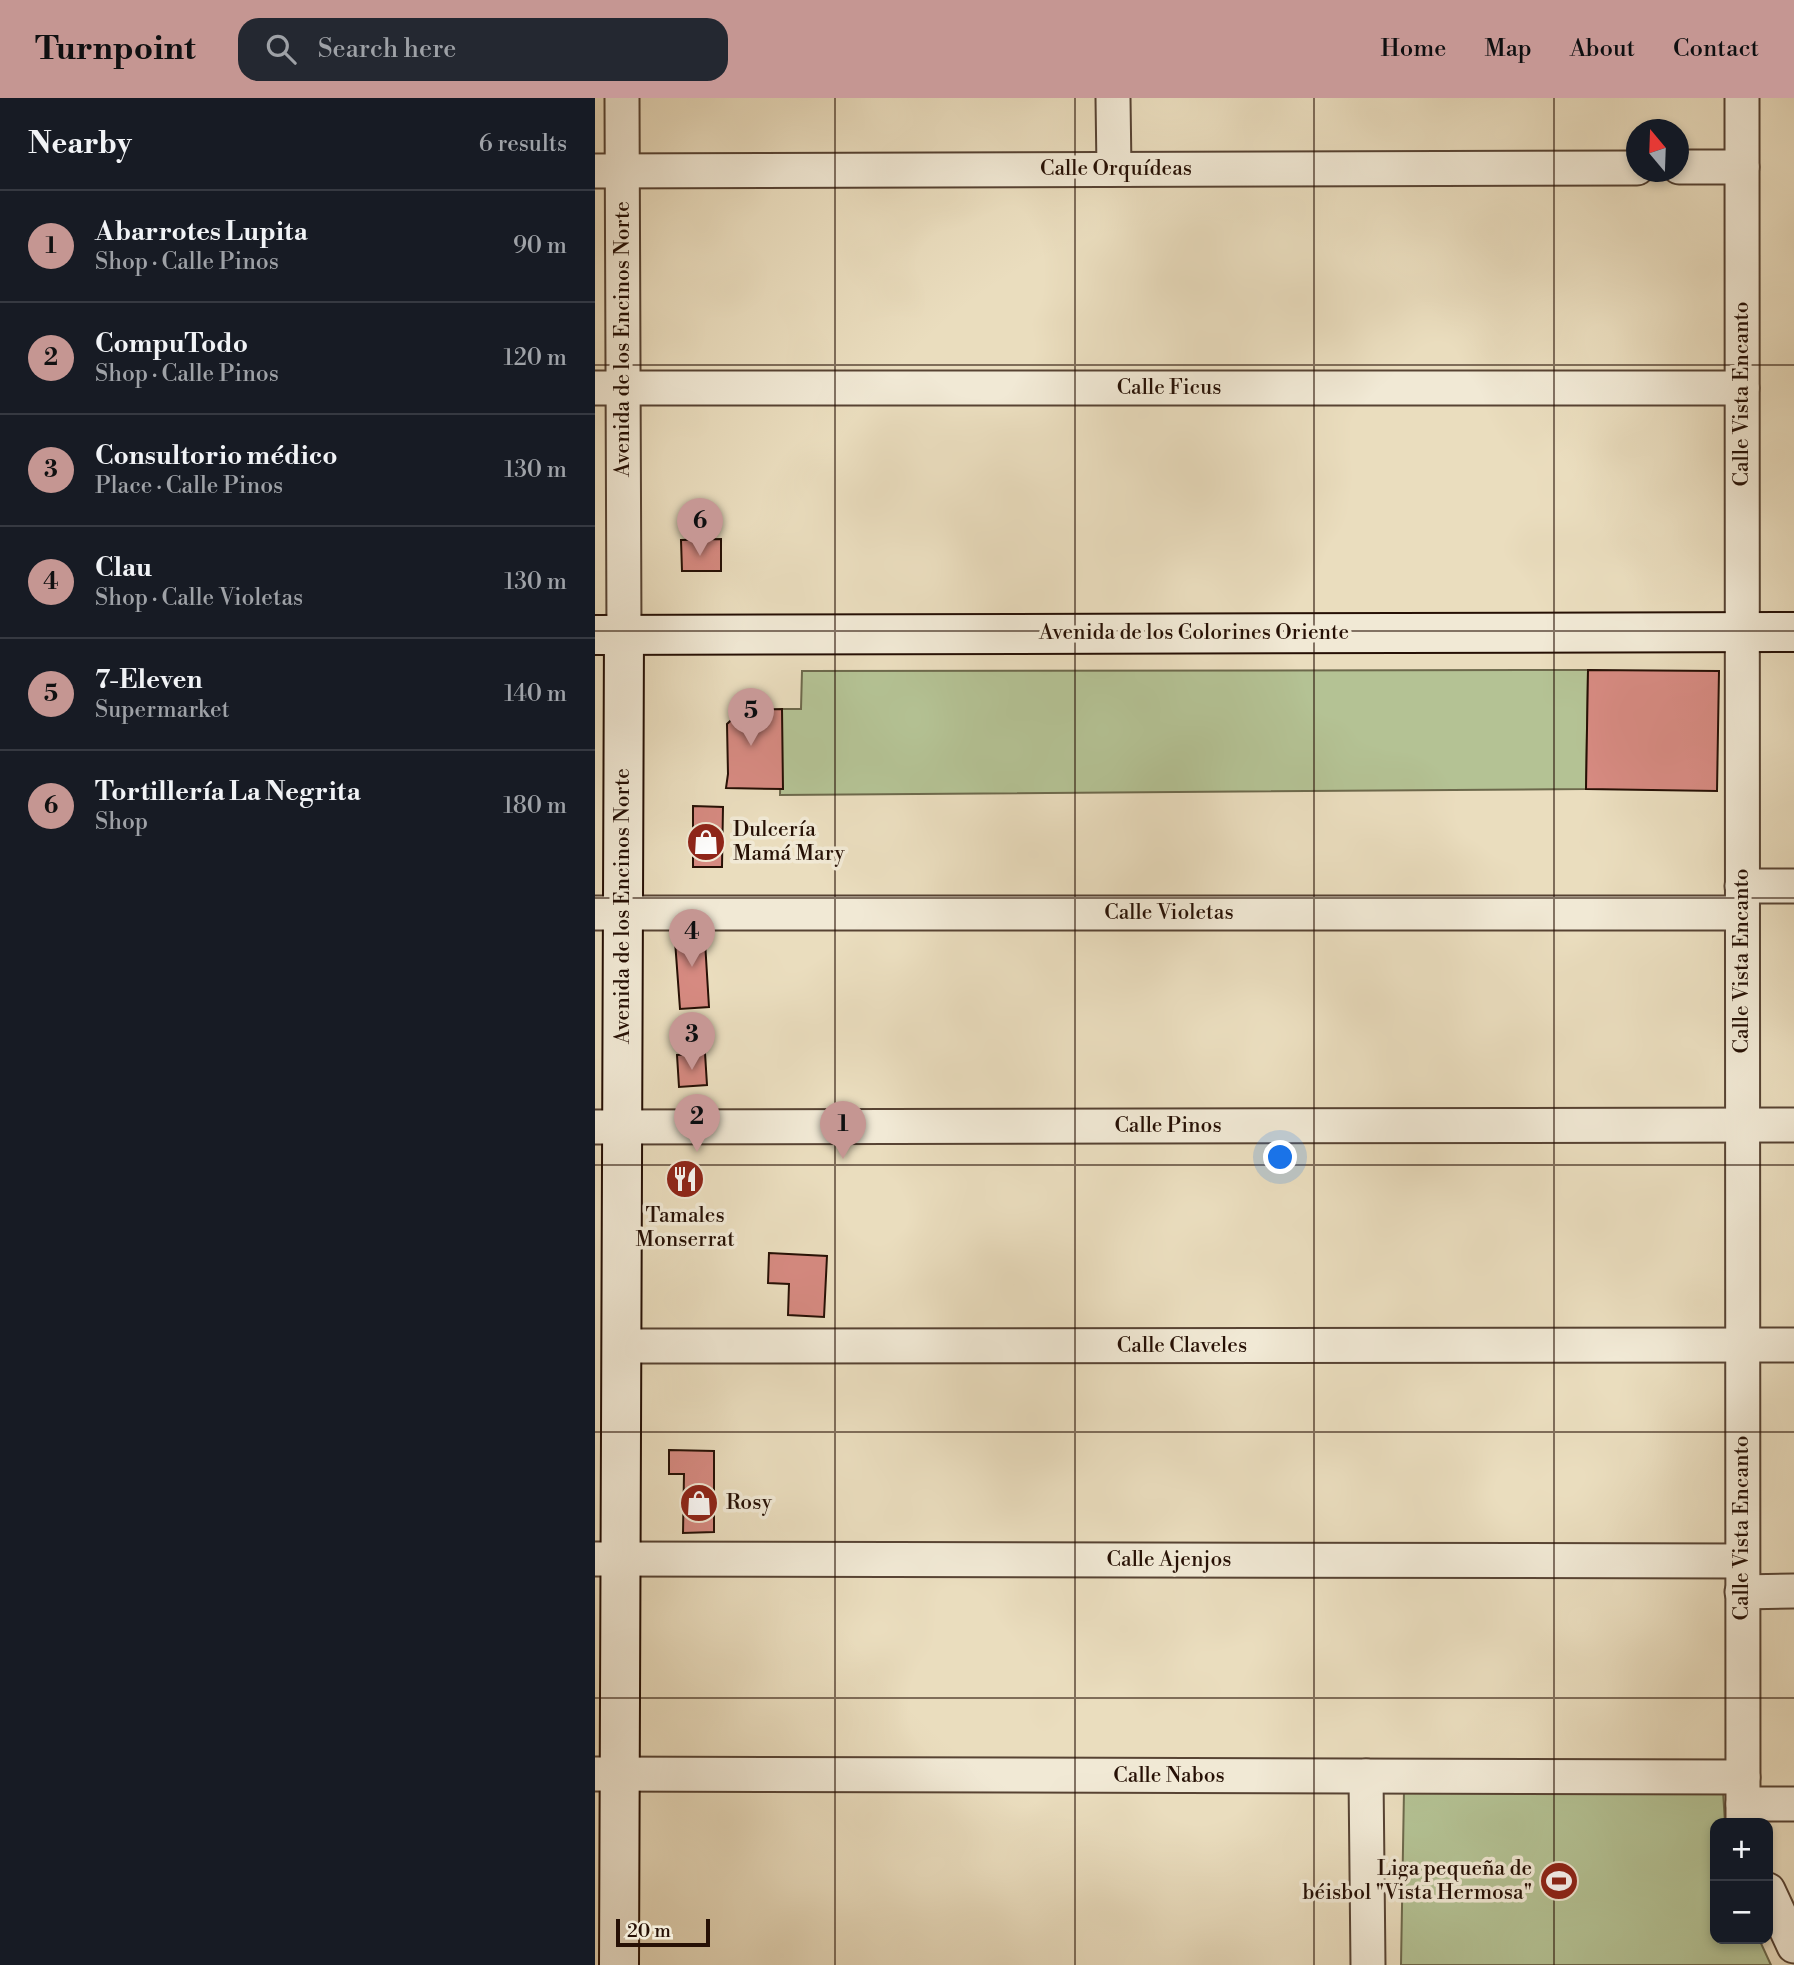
<!DOCTYPE html>
<html lang="en">
<head>
<meta charset="utf-8">
<style>
  :root { --surface:#171b24; --page:#242831; --text:#f1f3f6; --muted:#9ea1a6; --line:#363941; --accent:#c59692 }
  body { margin:0; font-family:"Libre Bodoni",serif; background:var(--page); color:var(--text) }
  .controls { position:absolute; right:21px; bottom:21px; display:grid; overflow:hidden; border-radius:14px; box-shadow:0 4px 10px #0003 }
  .controls button { width:63px; height:63px; display:grid; place-items:center; padding:0; border:0; border-bottom:2px solid var(--line); background:var(--surface); color:var(--text); font:35px sans-serif }
  .compass { position:absolute; left:1031px; top:21px; width:63px; height:63px; border-radius:50%; background:var(--surface); box-shadow:0 4px 10px #0003; rotate:341deg }
  .scale { position:absolute; left:21px; bottom:18px; width:94px; box-sizing:border-box; padding-left:7px; border:4px solid #261005; border-top:0; font-size:19px; line-height:24px; white-space:nowrap; color:#261005; -webkit-text-stroke:5px #f1e9d5; paint-order:stroke }
  .you { position:absolute; left:686px; top:1060px; width:24px; height:24px; margin:-18px; border:5px solid #fff; border-radius:50%; background:#1a73e8; box-shadow:0 0 0 10px #1a73e833 }
  .badge { display:grid; place-items:center; width:46px; height:46px; border-radius:50%; background:var(--accent); color:#111; font-size:23px; font-weight:700 }
  .pin { position:absolute; translate:-50% -58px; filter:drop-shadow(0 2px 4px #0008) }
  .pin::after { content:''; position:absolute; top:37px; width:24px; height:21px; background:inherit; clip-path:polygon(0 0,100% 0,50% 100%) }
  .list { margin:0; padding:0; list-style:none }
  h2 { display:flex; justify-content:space-between; align-items:center; height:91px; margin:0; padding:0 28px; font-size:30px }
  h2 small { font-size:23px; font-weight:400; color:var(--muted) }
  .list li { display:grid; grid-template-columns:46px 1fr auto; gap:21px; align-items:center; box-sizing:border-box; height:112px; padding:0 28px; border-top:2px solid var(--line) }
  .list b { display:block; font-size:26px; white-space:nowrap }
  .list p { margin:0; font-size:23px; white-space:nowrap; color:var(--muted) }
  .list em { font-size:23px; font-style:normal; color:var(--muted) }
  .icon { flex:none; width:38px; height:38px; fill:none; stroke:currentColor; stroke-width:2; stroke-linecap:round; stroke-linejoin:round }
  .map { position:relative; flex:none; width:1199px; height:1867px; overflow:hidden }
  header { display:flex; align-items:center; gap:42px; box-sizing:border-box; height:98px; padding:0 35px; background:var(--accent); color:#111 }
  header strong { font-size:33px }
  nav { display:flex; gap:38px; margin-inline-start:auto; font-size:24px }
  .search { width:490px; height:63px; background:var(--page); display:flex; align-items:center; gap:18px; box-sizing:border-box; padding:0 24px; border-radius:21px; color:var(--muted); font-size:26px }
  main { display:flex }
  aside { flex:1; background:var(--surface) }
  .map>svg:first-child { display:block }
</style>
</head>
<body>
<header>
<strong>Turnpoint</strong>
<div class="search"><svg class="icon" aria-label="search" viewBox="0 0 24 24"><circle cx="10" cy="10" r="6"/><path d="M15 15l6 6"/></svg>Search here</div>
<nav><a>Home</a><a>Map</a><a>About</a><a>Contact</a></nav>
</header>
<main>
<aside>
<h2>Nearby<small>6 results</small></h2>
<ul class="list">
<li><span class="badge">1</span><div><b>Abarrotes Lupita</b><p>Shop · Calle Pinos</p></div><em>90 m</em></li>
<li><span class="badge">2</span><div><b>CompuTodo</b><p>Shop · Calle Pinos</p></div><em>120 m</em></li>
<li><span class="badge">3</span><div><b>Consultorio médico</b><p>Place · Calle Pinos</p></div><em>130 m</em></li>
<li><span class="badge">4</span><div><b>Clau</b><p>Shop · Calle Violetas</p></div><em>130 m</em></li>
<li><span class="badge">5</span><div><b>7-Eleven</b><p>Supermarket</p></div><em>140 m</em></li>
<li><span class="badge">6</span><div><b>Tortillería La Negrita</b><p>Shop</p></div><em>180 m</em></li>
</ul>
</aside>
<div class="map">
<svg width="1199" height="1867" viewBox="0 0 1199 1867">
  <rect width="100%" height="100%" fill="#eaddbe"/>
  <filter id="stains"><feTurbulence type="fractalNoise" baseFrequency=".00286" numOctaves="4"/><feColorMatrix values="0 0 0 0 .2 0 0 0 0 .09 0 0 0 0 .02 0 0 0 .5 -.17"/></filter>
  <radialGradient id="worn" r=".72"><stop offset=".6" stop-color="#630" stop-opacity="0"/><stop offset="1" stop-color="#630" stop-opacity=".3"/></radialGradient>
  <g fill="#b4c294" stroke="#6d694c" stroke-width="2">
    <polygon points="993,572 991,691 185,697 187,611 206,611 207,573"/>
    <polygon points="809,1692 1128,1693 1130,1725 1120,1725 1120,1841 1164,1841 1176,1867 806,1867"/>
  </g>
  <g fill="#d68a81" stroke="#261005" stroke-width="2">
    <polygon points="126,441 126,473 87,473 86,442"/>
    <polygon points="993,572 1124,573 1122,693 991,691"/>
    <polygon points="187,611 188,691 131,690 133,676 132,626 147,612"/>
    <polygon points="98,708 128,709 127,769 98,769"/>
    <polygon points="109,827 114,909 85,911 79,829"/>
    <polygon points="110,955 112,987 84,989 82,957"/>
    <polygon points="174,1155 232,1158 229,1219 193,1217 194,1186 173,1185"/>
    <polygon points="74,1352 119,1353 119,1434 88,1435 89,1376 74,1376"/>
  </g>
  <g fill="none" stroke-linecap="round" stroke-linejoin="round">
    <defs>
      <g id="street">
        <polyline points="27,0 29,537"/>
        <polyline points="518,0 519,71"/>
        <polyline points="1147,0 1148,1725"/>
        <polyline points="1084,69 1147,69"/>
        <polyline points="0,73 1042,70"/>
        <polyline points="0,290 1147,290"/>
        <polyline points="1147,788 1199,788"/>
        <polyline points="0,815 1147,815"/>
        <polyline points="0,1029 1199,1027"/>
        <polyline points="26,1248 1199,1247"/>
        <polyline points="0,1461 1147,1463"/>
        <polyline points="1147,1494 1199,1493"/>
        <polyline points="0,1676 1148,1679"/>
        <polyline points="771,1678 773,1867"/>
        <polyline points="1148,1706 1199,1706"/>
        <polyline points="1173,1792 1199,1848"/>
      </g>
      <g id="secondary">
        <polyline points="0,537 1199,534"/>
        <polyline points="24,1867 29,537"/>
      </g>
    </defs>
    <use href="#street" stroke="#574333" stroke-width="37"/>
    <use href="#secondary" stroke="#261005" stroke-width="42"/>
    <use href="#street" stroke="#f1e9d5" stroke-width="33"/>
    <use href="#secondary" stroke="#f1e9d5" stroke-width="38"/>
  </g>
  <path fill="none" stroke="#261005" stroke-width="2" stroke-opacity="0.55" d="M240 0V1867M480 0V1867M719 0V1867M959 0V1867M0 267H1199M0 533H1199M0 800H1199M0 1067H1199M0 1334H1199M0 1600H1199"/>
  <defs>
    <symbol id="shop-disc" viewBox="-11 -11 22 22"><circle r="9.5" fill="#8f2418" stroke="#f1e9d5"/><path d="M-5-2.5h2.3a2.7 3.5 0 0 1 5.4 0H5L5.5 6h-11ZM-1.5-2.5h3a1.5 2.3 0 0 0-3 0Z" fill="#fff"/></symbol>
    <symbol id="restaurant-disc" viewBox="-11 -11 22 22"><circle r="9.5" fill="#8f2418" stroke="#f1e9d5"/><path d="M-5-6h1v4h1v-4h1v4h1v-4h1v5L-1.5 .5V6h-2V.5L-5-1ZM5-6V6H3V1.5H1.5Q1.5-4 5-6Z" fill="#fff"/></symbol>
    <symbol id="stadium-disc" viewBox="-11 -11 22 22"><circle r="9.5" fill="#8f2418" stroke="#f1e9d5"/><path d="M0-5a6.5 5 0 1 0 0 10a6.5 5 0 1 0 0-10ZM-3.5-1.8h7v3.6h-7Z" fill="#fff"/></symbol>
  </defs>
  <g fill-rule="evenodd">
    <use href="#shop-disc" x="89" y="722" width="44" height="44"/>
    <use href="#restaurant-disc" x="68" y="1059" width="44" height="44"/>
    <use href="#shop-disc" x="82" y="1383" width="44" height="44"/>
    <use href="#stadium-disc" x="942" y="1761" width="44" height="44"/>
  </g>
  <g text-anchor="middle" dominant-baseline="central" stroke-width="7" stroke-linejoin="round" paint-order="stroke">
    <g font-size="21" fill="#261005" stroke="#f1e9d5">
      <text x="521" y="71">Calle Orquídeas</text>
      <text transform="translate(28 241) rotate(-90)">Avenida de los Encinos Norte</text>
      <text x="574" y="290">Calle Ficus</text>
      <text transform="translate(1147 296) rotate(-90)">Calle Vista Encanto</text>
      <text x="599" y="535">Avenida de los Colorines Oriente</text>
      <text transform="translate(28 808) rotate(-90)">Avenida de los Encinos Norte</text>
      <text x="574" y="815">Calle Violetas</text>
      <text transform="translate(1147 863) rotate(-90)">Calle Vista Encanto</text>
      <text x="573" y="1028">Calle Pinos</text>
      <text x="587" y="1248">Calle Claveles</text>
      <text transform="translate(1147 1430) rotate(-90)">Calle Vista Encanto</text>
      <text x="574" y="1462">Calle Ajenjos</text>
      <text x="574" y="1678">Calle Nabos</text>
    </g>
    <g font-size="21" fill="#261005" stroke="#f1e9d5" text-anchor="start">
      <text x="138" y="732">Dulcería<tspan x="138" dy="24">Mamá Mary</tspan></text>
      <text x="90" y="1118" text-anchor="middle">Tamales<tspan x="90" dy="24">Monserrat</tspan></text>
      <text x="131" y="1405">Rosy</text>
      <text x="937" y="1771" text-anchor="end">Liga pequeña de<tspan x="937" dy="24">béisbol "Vista Hermosa"</tspan></text>
    </g>
  </g>
  <rect width="100%" height="100%" filter="url(#stains)"/>
  <rect width="100%" height="100%" fill="url(#worn)"/>
</svg>
<div class="controls">
<button>+</button>
<button>−</button>
</div>
<svg class="compass" viewBox="-18 -18 36 36"><path d="M0-13l5 13h-10z" fill="#e53935"/><path d="M0 13l5-13h-10z" fill="#9ea1a6"/></svg>
<div class="scale">20 m</div>
<div class="you"></div>
<div class="pin badge" style="left:248px;top:1061px">1</div>
<div class="pin badge" style="left:102px;top:1054px">2</div>
<div class="pin badge" style="left:97px;top:972px">3</div>
<div class="pin badge" style="left:97px;top:869px">4</div>
<div class="pin badge" style="left:156px;top:648px">5</div>
<div class="pin badge" style="left:105px;top:458px">6</div>
</div>
</main>
</body>
</html>
